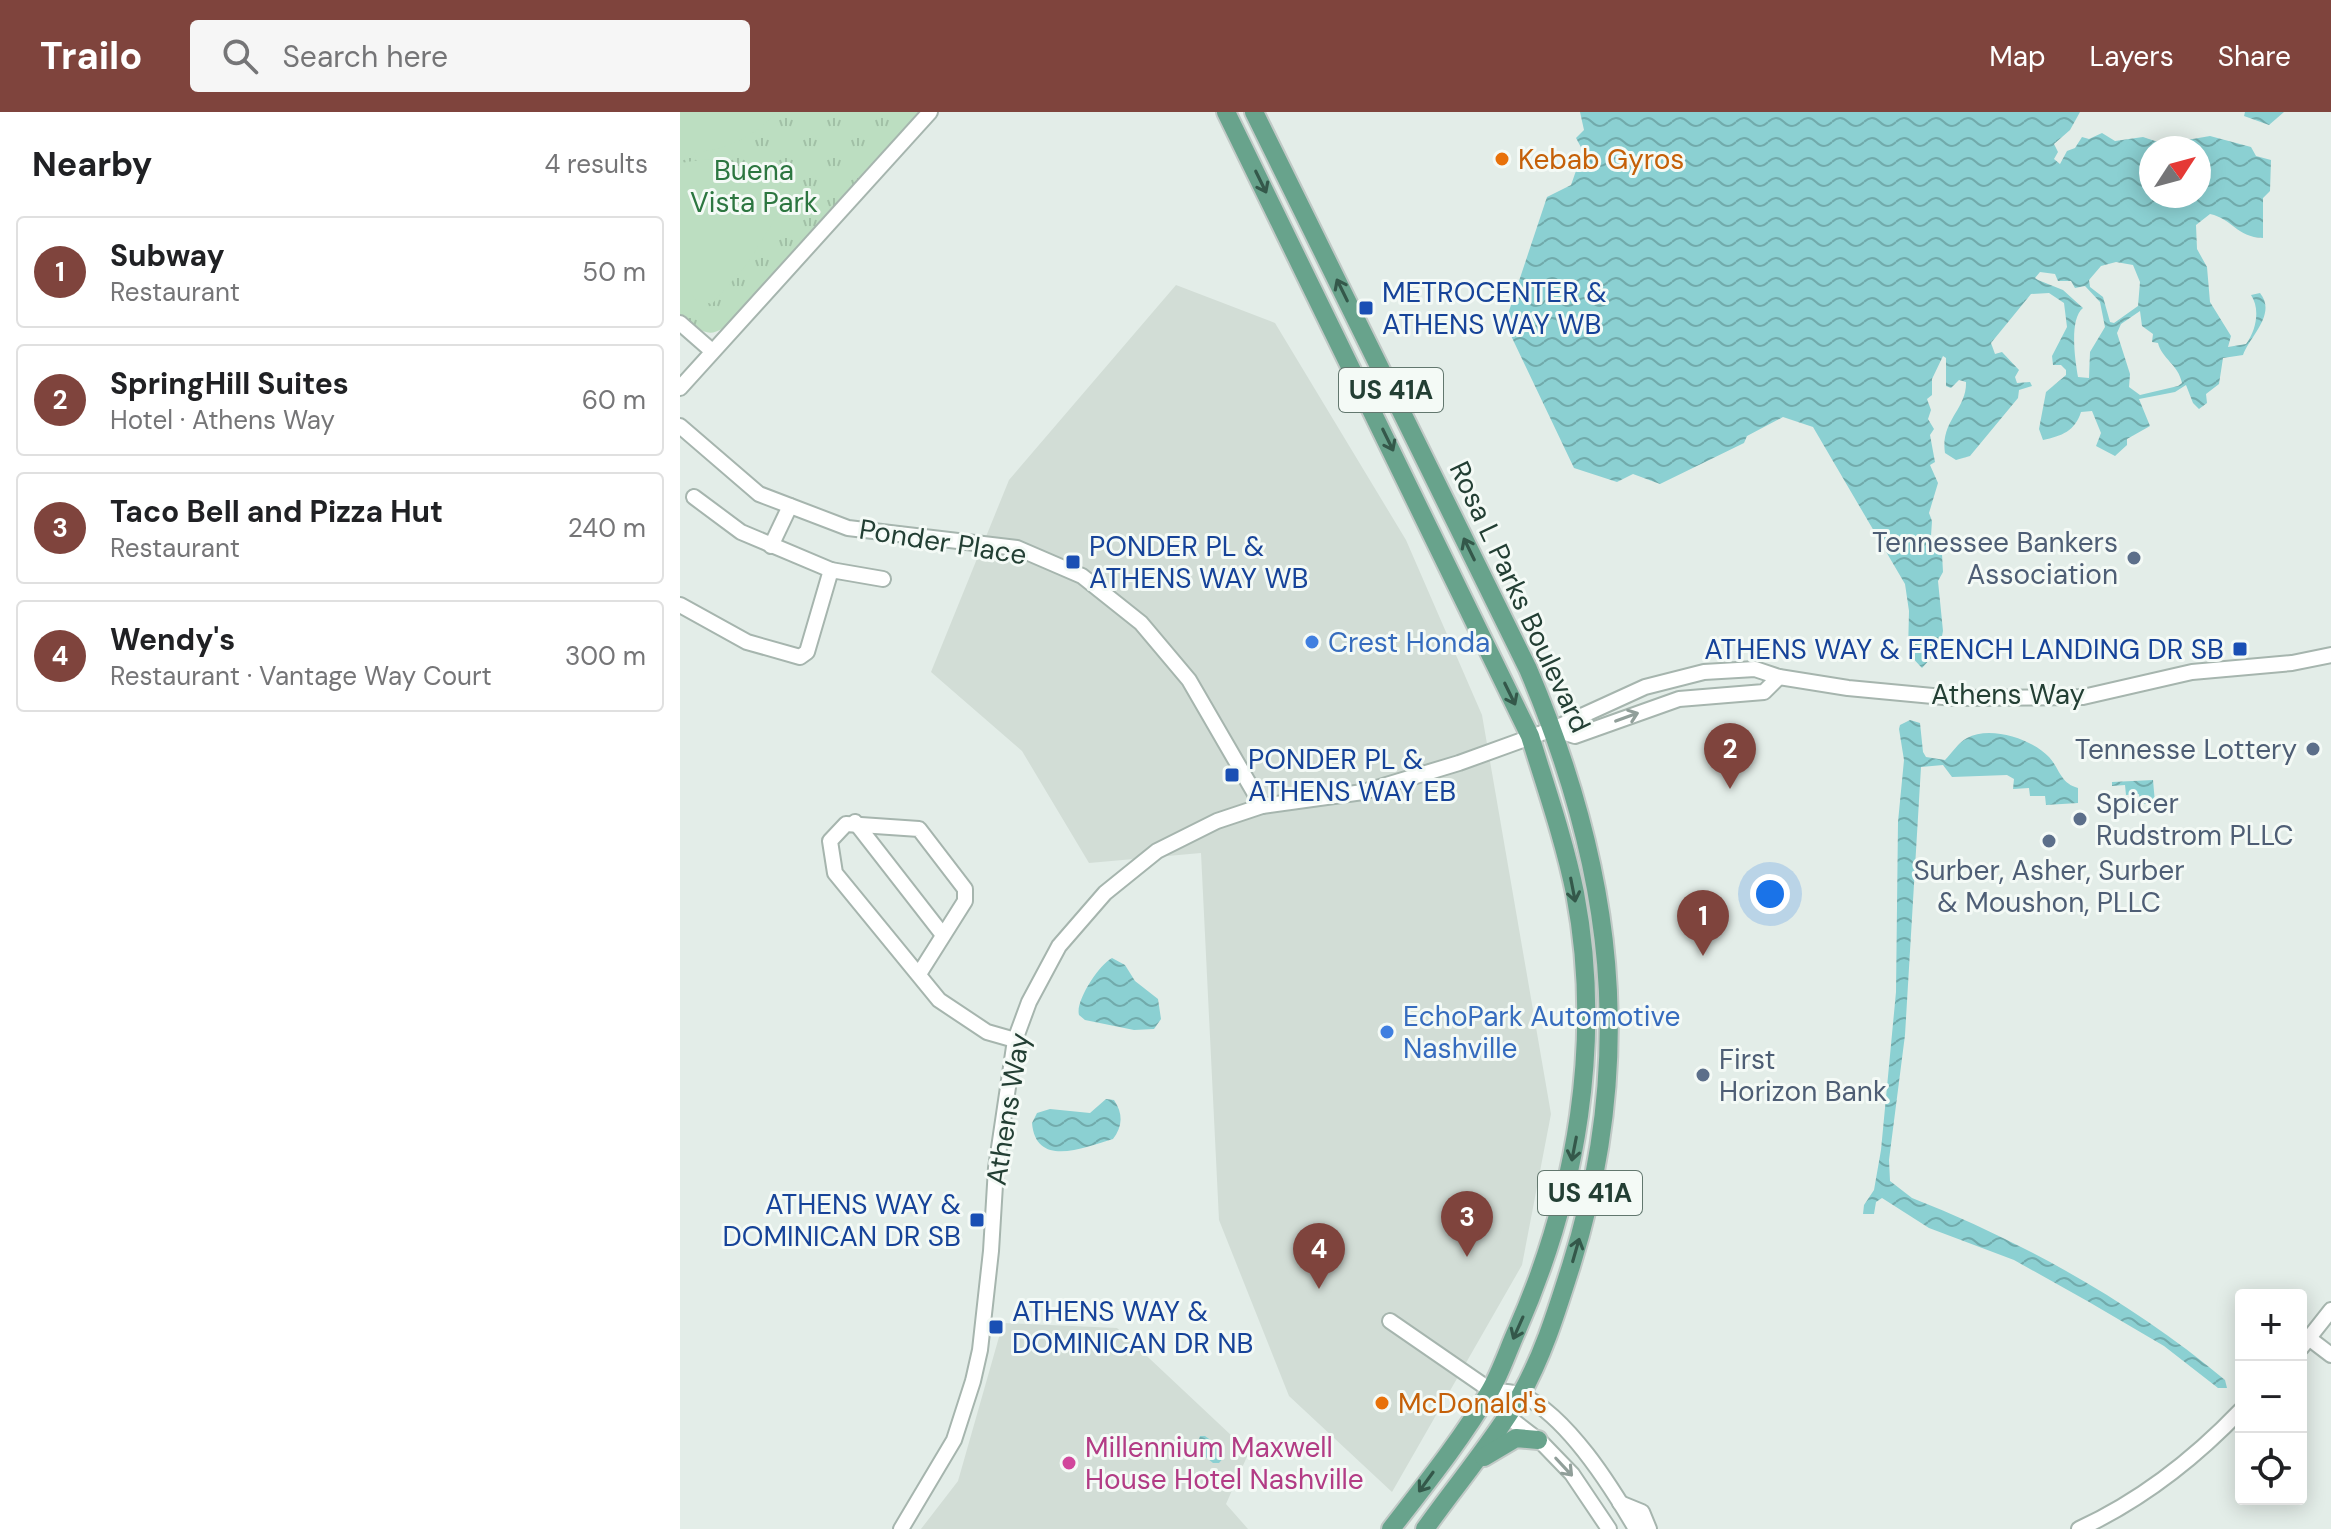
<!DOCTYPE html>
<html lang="en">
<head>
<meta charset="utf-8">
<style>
  :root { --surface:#fff; --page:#f6f6f6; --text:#202124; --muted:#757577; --line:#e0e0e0; --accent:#7f443d }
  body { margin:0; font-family:"DM Sans",sans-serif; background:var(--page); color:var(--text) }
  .controls { position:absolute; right:24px; bottom:24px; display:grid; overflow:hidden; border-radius:8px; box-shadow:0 4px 20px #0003 }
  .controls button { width:72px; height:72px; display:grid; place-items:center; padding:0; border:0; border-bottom:2px solid var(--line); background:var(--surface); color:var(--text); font:40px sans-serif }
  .compass { position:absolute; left:1459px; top:24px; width:72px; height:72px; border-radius:50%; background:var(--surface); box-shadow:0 4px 20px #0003; rotate:54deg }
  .you { position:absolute; left:1090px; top:782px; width:28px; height:28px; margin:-20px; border:6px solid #fff; border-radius:50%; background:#1a73e8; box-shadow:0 0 0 12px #1a73e833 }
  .badge { display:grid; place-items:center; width:52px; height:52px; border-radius:50%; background:var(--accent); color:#fff; font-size:26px; font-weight:700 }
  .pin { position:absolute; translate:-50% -66px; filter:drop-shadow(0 2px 4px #0008) }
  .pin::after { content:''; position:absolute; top:42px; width:28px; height:24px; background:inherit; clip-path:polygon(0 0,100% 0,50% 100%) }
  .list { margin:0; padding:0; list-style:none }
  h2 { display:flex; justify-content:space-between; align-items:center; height:104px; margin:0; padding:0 32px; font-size:34px }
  h2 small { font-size:26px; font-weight:400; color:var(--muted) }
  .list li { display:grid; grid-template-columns:52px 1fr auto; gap:24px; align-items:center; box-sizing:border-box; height:112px; margin:0 16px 16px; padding:0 16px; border:2px solid var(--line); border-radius:8px }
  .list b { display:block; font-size:30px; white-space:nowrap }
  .list p { margin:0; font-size:26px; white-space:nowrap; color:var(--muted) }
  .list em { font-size:26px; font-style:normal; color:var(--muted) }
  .icon { flex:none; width:44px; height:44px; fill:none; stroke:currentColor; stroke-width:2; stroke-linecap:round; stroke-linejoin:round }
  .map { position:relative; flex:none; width:1651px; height:1417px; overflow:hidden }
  header { display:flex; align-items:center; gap:48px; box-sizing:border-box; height:112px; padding:0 40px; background:var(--accent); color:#fff }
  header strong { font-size:38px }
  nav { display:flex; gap:44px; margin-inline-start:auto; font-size:28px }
  .search { width:560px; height:72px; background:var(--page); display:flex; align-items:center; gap:20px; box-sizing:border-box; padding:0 28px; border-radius:8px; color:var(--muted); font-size:30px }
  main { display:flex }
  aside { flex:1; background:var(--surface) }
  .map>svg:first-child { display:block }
</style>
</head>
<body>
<header>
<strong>Trailo</strong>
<div class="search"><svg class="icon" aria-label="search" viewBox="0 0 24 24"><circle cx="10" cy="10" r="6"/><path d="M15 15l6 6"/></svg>Search here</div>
<nav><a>Map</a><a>Layers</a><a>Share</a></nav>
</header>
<main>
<aside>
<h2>Nearby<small>4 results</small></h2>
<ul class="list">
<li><span class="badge">1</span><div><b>Subway</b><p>Restaurant</p></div><em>50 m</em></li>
<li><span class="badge">2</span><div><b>SpringHill Suites</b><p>Hotel · Athens Way</p></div><em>60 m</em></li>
<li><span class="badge">3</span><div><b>Taco Bell and Pizza Hut</b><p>Restaurant</p></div><em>240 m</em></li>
<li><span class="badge">4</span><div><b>Wendy's</b><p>Restaurant · Vantage Way Court</p></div><em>300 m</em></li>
</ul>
</aside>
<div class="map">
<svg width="1651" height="1417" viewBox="0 0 1651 1417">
  <defs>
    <pattern id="park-tufts" width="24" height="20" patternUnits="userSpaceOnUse" patternTransform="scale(2)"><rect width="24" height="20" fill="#bcdec1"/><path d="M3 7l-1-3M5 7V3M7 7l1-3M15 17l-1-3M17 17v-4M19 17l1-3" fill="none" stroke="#a1c0a6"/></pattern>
    <pattern id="water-waves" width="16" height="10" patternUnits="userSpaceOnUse" patternTransform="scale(2)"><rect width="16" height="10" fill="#8bd0d2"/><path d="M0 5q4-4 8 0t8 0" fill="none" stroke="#71aaab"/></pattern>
  </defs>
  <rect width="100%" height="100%" fill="#e3ede8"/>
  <g fill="#d2ddd6">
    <polygon points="496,173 595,211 726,428 802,603 871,1002 842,1153 712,1380 609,1284 539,1108 521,741 409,751 342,639 251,560 329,368"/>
    <polygon points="323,1211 437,1216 569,1340 546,1392 568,1417 241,1417 278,1369"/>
  </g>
  <path fill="url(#park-tufts)" d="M0 0H243L59 203C32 228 27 225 0 203Z"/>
  <g fill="#bcdec1">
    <path d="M0 0H97C73 27 35 43 0 40Z"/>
    <polygon points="27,47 76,60 108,86 68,151 32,192 16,188 0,171 0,51"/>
  </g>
  <g fill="url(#water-waves)" fill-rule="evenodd">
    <path d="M900 0H1400L1390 18 1374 32 1378 40 1374 47 1380 52 1387 39 1395 36 1402 25 1409 27 1422 21 1435 29 1463 25 1484 32 1530 24 1571 35 1576 44 1591 48 1590 79 1583 86V126C1556 125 1553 107 1530 102L1516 113 1517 137 1527 155 1530 190 1551 224 1548 235 1566 232C1577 217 1580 196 1571 183L1580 181C1597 202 1570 224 1563 243L1543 246 1539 272 1526 282 1527 291 1519 297 1513 291 1506 273 1495 280 1459 287 1470 314 1447 327V333L1435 344 1416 334 1421 321 1412 299 1401 300C1395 319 1382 324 1363 328L1359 317 1366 280 1386 263V258L1381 253H1373L1372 244 1387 215 1384 191 1369 181 1351 182 1311 231 1315 242 1322 240 1339 258 1335 265 1337 271 1350 270 1352 274 1339 278 1338 286 1290 344 1276 348 1265 341C1260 309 1287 297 1286 270L1279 268 1271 276 1266 274V246L1263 244 1252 267V283L1247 287 1251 298 1248 307 1254 317 1250 323 1255 350 1250 353 1258 371 1249 401 1252 409 1251 424 1262 442 1263 460 1258 469 1263 519 1259 539 1251 540V546L1242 556 1228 541 1229 499 1225 472 1133 315 1103 305 1067 324 1064 331 980 372 953 362 937 370 894 356 825 211 867 85 891 73 903 39 896 26 904 18ZM1471 36H1519V84H1471ZM1436 150 1453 153 1460 170 1458 194 1434 211 1430 210 1423 185 1410 175 1409 168 1421 154ZM1360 160 1375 162 1378 169H1391L1395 176 1405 174 1420 190 1425 215 1410 240 1409 266 1398 265C1395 248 1389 207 1403 196L1383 178 1358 168 1355 166ZM1460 199 1462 214 1473 222 1472 230 1478 231C1482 247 1498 252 1502 271L1498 274 1460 283 1449 275 1450 262 1437 221 1441 212Z"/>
    <polygon points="1565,0 1604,0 1589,13 1564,4"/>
    <path d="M1230 608 1240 611 1243 640 1246 645 1265 648C1272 641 1278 631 1287 626 1310 613 1352 627 1369 645 1380 657 1380 671 1398 676V691L1366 693 1365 684H1350L1349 676 1333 677 1334 667 1327 663 1272 665 1263 653 1241 655 1225 923 1209 1048 1210 1069 1232 1086C1344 1130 1453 1191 1545 1268L1547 1276H1538L1484 1234 1409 1190 1334 1148 1249 1116 1202 1086 1196 1090 1194 1102H1183L1184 1093 1194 1078 1201 1038 1216 880 1218 710 1224 648 1219 617 1220 613Z"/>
    <polygon points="1473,668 1475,691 1460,692 1459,682 1446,683 1445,673 1432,674 1432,670"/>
    <path d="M432 846 445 853 455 869 478 887 481 907 474 917 454 918 405 908 399 903C395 889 419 853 432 846Z"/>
    <path d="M426 987 434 988C443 1001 443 1014 433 1027 405 1035 356 1057 352 1011L357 1001 370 997 410 1001Z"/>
    <polygon points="520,1324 525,1324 543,1337 545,1344 539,1351 533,1351 516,1337"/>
  </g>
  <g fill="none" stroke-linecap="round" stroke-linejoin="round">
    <defs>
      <g id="minor">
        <polyline points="0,211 32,239"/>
        <polyline points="0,276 250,0"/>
        <polyline points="0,314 79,382 168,416 337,436 402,464 461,511 509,568 582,694"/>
        <polyline points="14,385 61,420 151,458"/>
        <polyline points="91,434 110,394"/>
        <polyline points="0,493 67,530 120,545 127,540 151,458 203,467"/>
        <polyline points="873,617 895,624 999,587 1084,580 1099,565"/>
        <polyline points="175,710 263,823"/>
        <polyline points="239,862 285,789 285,777 239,717 166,712 150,729 155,761 259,888 307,920 335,928"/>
        <polyline points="710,1209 810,1278 827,1304 862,1331 892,1362 929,1417"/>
        <polyline points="1630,1227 1651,1243"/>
        <polyline points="1621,1236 1651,1198"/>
        <path d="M810 1278C820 1280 833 1279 842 1283 888 1305 931 1374 956 1417"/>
        <polyline points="940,1391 962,1400 969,1417"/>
        <polyline points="221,1417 274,1328 293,1269 300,1238 311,1139 316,1056 335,928 349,890 379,834 425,781 477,739 537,709 582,694 683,680 779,651 873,617 965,575 1024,560 1075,557 1099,565 1168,576 1274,586 1403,585 1512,560 1612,551 1651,543"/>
        <path d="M1399 1417C1460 1389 1515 1346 1561 1298"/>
      </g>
      <g id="major">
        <path d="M546 0 850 624C866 676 884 727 895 781 923 928 897 1082 837 1218 828 1238 821 1260 810 1279 782 1327 745 1373 711 1417"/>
        <path d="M574 0 848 557C933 757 957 944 891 1154 877 1198 863 1244 840 1284 813 1330 776 1373 745 1417"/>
        <polyline points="804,1345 836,1326 858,1328"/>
      </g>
    </defs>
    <use href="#minor" stroke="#a6b5ae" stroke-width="18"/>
    <use href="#major" stroke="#c1c9c6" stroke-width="22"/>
    <use href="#minor" stroke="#fff" stroke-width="14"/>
    <use href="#major" stroke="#68a38c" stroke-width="18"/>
  </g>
  <defs><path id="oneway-shaft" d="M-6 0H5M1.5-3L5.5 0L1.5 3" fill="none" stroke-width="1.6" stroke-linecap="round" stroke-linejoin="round" transform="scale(2)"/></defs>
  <g stroke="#34584a">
    <use href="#oneway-shaft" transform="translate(581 70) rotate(64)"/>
    <use href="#oneway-shaft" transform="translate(662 178) rotate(-116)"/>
    <use href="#oneway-shaft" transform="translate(708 328) rotate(64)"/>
    <use href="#oneway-shaft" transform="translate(789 437) rotate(-116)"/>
    <use href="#oneway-shaft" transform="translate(830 582) rotate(64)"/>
    <use href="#oneway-shaft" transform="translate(893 778) rotate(79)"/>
    <use href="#oneway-shaft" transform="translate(894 1037) rotate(101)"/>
    <use href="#oneway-shaft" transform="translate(896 1138) rotate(-74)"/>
    <use href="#oneway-shaft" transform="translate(838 1216) rotate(114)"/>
    <use href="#oneway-shaft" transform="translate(746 1370) rotate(126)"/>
  </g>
  <g stroke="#919f9a">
    <use href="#oneway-shaft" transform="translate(947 605) rotate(-20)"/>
    <use href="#oneway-shaft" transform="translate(884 1355) rotate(47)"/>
  </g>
  <g fill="#e8710a" stroke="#f4faf6" stroke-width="3">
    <circle cx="822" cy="47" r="8"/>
    <circle cx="702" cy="1291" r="8"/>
  </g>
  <g fill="#1a4fb4" stroke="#f4faf6" stroke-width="3">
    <rect x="678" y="188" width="16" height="16" rx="4"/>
    <rect x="385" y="442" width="16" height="16" rx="4"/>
    <rect x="1552" y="529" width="16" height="16" rx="4"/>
    <rect x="544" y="655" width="16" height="16" rx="4"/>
    <rect x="289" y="1100" width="16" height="16" rx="4"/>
    <rect x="308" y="1207" width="16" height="16" rx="4"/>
  </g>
  <g fill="#5c6f8a" stroke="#f4faf6" stroke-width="3">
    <circle cx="1454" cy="446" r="8"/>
    <circle cx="1633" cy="637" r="8"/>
    <circle cx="1400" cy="707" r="8"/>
    <circle cx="1369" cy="729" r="8"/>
    <circle cx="1023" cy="963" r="8"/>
  </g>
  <g fill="#3f7fe0" stroke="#f4faf6" stroke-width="3">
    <circle cx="632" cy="530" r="8"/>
    <circle cx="707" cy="920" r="8"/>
  </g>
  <circle fill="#d1479c" stroke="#f4faf6" stroke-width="3" cx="389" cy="1351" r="8"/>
  <g text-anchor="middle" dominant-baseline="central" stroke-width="6" stroke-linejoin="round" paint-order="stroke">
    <g fill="#f4faf6" stroke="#62776e" stroke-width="2">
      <rect x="659" y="256" width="104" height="44" rx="6"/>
      <rect x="858" y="1059" width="104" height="44" rx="6"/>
    </g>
    <g font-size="26" font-weight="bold" fill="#233f34">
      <text x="711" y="278">US 41A</text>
      <text x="910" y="1081">US 41A</text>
    </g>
    <g font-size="28" fill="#c56008" stroke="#f4faf6" text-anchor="start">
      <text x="838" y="47">Kebab Gyros</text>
      <text x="718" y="1291">McDonald's</text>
    </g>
    <g font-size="28" fill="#2c7640" stroke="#f4faf6">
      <text x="74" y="58">Buena<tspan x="74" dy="32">Vista Park</tspan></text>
    </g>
    <g font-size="28" fill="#164399" stroke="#f4faf6" text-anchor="start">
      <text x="702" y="180">METROCENTER &amp;<tspan x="702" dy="32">ATHENS WAY WB</tspan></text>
      <text x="409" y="434">PONDER PL &amp;<tspan x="409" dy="32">ATHENS WAY WB</tspan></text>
      <text x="1544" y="537" text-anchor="end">ATHENS WAY &amp; FRENCH LANDING DR SB</text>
      <text x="568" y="647">PONDER PL &amp;<tspan x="568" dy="32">ATHENS WAY EB</tspan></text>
      <text x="281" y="1092" text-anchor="end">ATHENS WAY &amp;<tspan x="281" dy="32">DOMINICAN DR SB</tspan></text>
      <text x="332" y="1199">ATHENS WAY &amp;<tspan x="332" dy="32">DOMINICAN DR NB</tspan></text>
    </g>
    <g font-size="28" fill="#233f34" stroke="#f4faf6">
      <text transform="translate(263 430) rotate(9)">Ponder Place</text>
      <text transform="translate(840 485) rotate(65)">Rosa L Parks Boulevard</text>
      <text x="1328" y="582">Athens Way</text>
      <text transform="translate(328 997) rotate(-81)">Athens Way</text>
    </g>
    <g font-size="28" fill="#4e5e75" stroke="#f4faf6" text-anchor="end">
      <text x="1438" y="430">Tennessee Bankers<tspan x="1438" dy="32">Association</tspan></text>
      <text x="1617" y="637">Tennesse Lottery</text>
      <text x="1416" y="691" text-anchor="start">Spicer<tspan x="1416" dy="32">Rudstrom PLLC</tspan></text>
      <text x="1369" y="758" text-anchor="middle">Surber, Asher, Surber<tspan x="1369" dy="32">&amp; Moushon, PLLC</tspan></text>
      <text x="1039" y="947" text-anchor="start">First<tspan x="1039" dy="32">Horizon Bank</tspan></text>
    </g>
    <g font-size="28" fill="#366cbe" stroke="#f4faf6" text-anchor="start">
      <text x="648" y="530">Crest Honda</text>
      <text x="723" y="904">EchoPark Automotive<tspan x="723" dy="32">Nashville</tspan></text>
    </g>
    <g font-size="28" fill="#b23c85" stroke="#f4faf6" text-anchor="start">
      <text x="405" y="1335">Millennium Maxwell<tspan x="405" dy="32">House Hotel Nashville</tspan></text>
    </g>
  </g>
</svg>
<div class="controls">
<button>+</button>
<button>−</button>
<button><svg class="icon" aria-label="locate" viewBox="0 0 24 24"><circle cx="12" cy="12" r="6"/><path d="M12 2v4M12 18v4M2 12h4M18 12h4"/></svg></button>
</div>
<svg class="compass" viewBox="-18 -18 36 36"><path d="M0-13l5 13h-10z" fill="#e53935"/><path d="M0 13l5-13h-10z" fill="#757577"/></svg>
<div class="you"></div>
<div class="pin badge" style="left:1023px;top:844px">1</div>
<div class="pin badge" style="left:1050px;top:677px">2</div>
<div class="pin badge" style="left:787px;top:1145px">3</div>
<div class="pin badge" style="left:639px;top:1177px">4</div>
</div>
</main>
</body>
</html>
